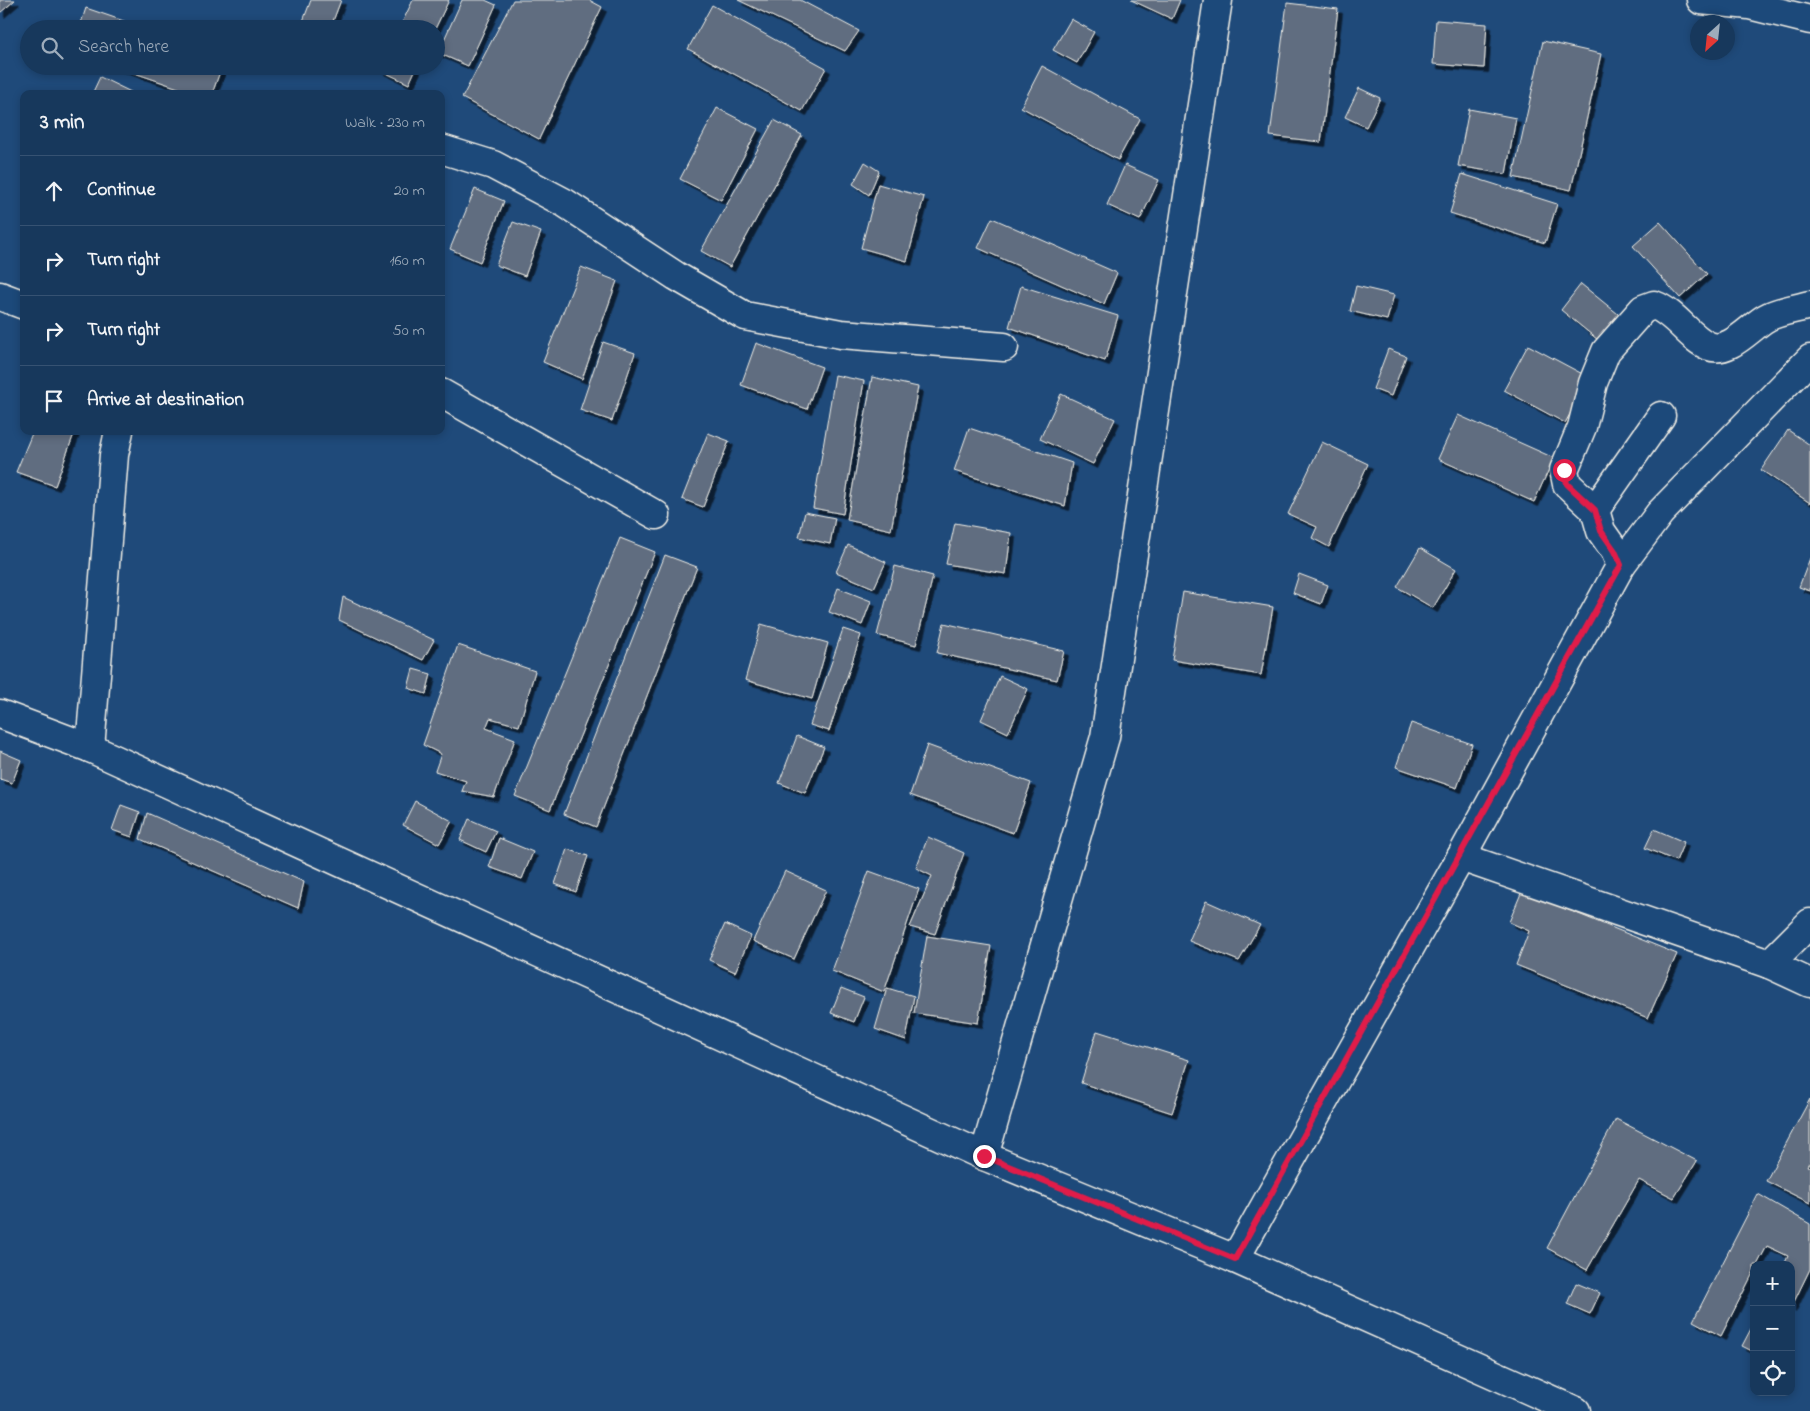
<!DOCTYPE html>
<html lang="en">
<head>
<meta charset="utf-8">
<style>
  :root { --surface:#17385c; --page:#244365; --text:#f1f3f6; --muted:#9eacbb; --line:#365272 }
  body { margin:0; font-family:"Indie Flower",sans-serif; background:var(--page); color:var(--text) }
  .controls { position:absolute; right:15px; bottom:15px; display:grid; overflow:hidden; border-radius:10px; box-shadow:0 2px 8px #0003 }
  .controls button { width:45px; height:45px; display:grid; place-items:center; padding:0; border:0; border-bottom:1px solid var(--line); background:var(--surface); color:var(--text); font:25px sans-serif }
  .compass { position:absolute; left:1690px; top:15px; width:45px; height:45px; border-radius:50%; background:var(--surface); box-shadow:0 2px 8px #0003; rotate:207deg }
  .stop { position:absolute; width:15px; height:15px; margin:-11px; border:4px solid #e11d48; border-radius:50%; background:#fff }
  .stop.end { background:#e11d48; border-color:#fff; box-shadow:0 1px 5px #0008 }
  .list { margin:0; padding:0; list-style:none }
  h2 { display:flex; justify-content:space-between; align-items:center; height:65px; margin:0; padding:0 20px; font-size:21px }
  h2 small { font-size:16px; font-weight:400; color:var(--muted) }
  .list li { display:grid; grid-template-columns:32px 1fr auto; gap:15px; align-items:center; box-sizing:border-box; height:70px; padding:0 20px; border-top:1px solid var(--line) }
  .list b { display:block; font-size:19px; white-space:nowrap }
  .list em { font-size:16px; font-style:normal; color:var(--muted) }
  .icon { flex:none; width:28px; height:28px; fill:none; stroke:currentColor; stroke-width:2; stroke-linecap:round; stroke-linejoin:round }
  .map { position:relative; flex:none; width:1810px; height:1411px; overflow:hidden }
  .search { position:absolute; background:var(--surface); box-shadow:0 2px 8px #0003; left:20px; top:20px; width:425px; height:55px; display:flex; align-items:center; gap:12px; box-sizing:border-box; padding:0 18px; border-radius:28px; color:var(--muted); font-size:19px }
  .panel { position:absolute; background:var(--surface); box-shadow:0 2px 8px #0003; left:20px; top:90px; width:425px; height:345px; border-radius:10px }
  .map>svg:first-child { display:block }
</style>
</head>
<body>
<div class="map">
<svg width="1810" height="1411" viewBox="0 0 1810 1411">
  <defs>
    <filter id="shadow"><feDropShadow dx="4.5" dy="4.5" stdDeviation="0" flood-color="#0009"/></filter>
  </defs>
  <rect width="100%" height="100%" fill="#1f4a7a"/>
  <filter id="ink" filterUnits="userSpaceOnUse"><feTurbulence type="fractalNoise" baseFrequency=".02" numOctaves="2"/><feDisplacementMap in="SourceGraphic" scale="10" xChannelSelector="R" yChannelSelector="G"/><feConvolveMatrix kernelMatrix="1 2 1 2 8 2 1 2 1" color-interpolation-filters="sRGB"/></filter>
  <g filter="url(#ink)">
    <g fill="#606d80" stroke="#f4f1e8" filter="url(#shadow)">
      <polygon points="0,0 15,0 0,13"/>
      <polygon points="311,0 341,0 330,29 300,29"/>
      <polygon points="413,0 449,0 435,29 399,29"/>
      <polygon points="462,0 485,0 496,5 468,66 438,53"/>
      <polygon points="513,0 589,0 602,7 539,139 462,98"/>
      <polygon points="738,0 800,0 859,31 845,51"/>
      <polygon points="1131,0 1180,0 1172,19"/>
      <polygon points="1287,3 1338,9 1321,142 1270,136"/>
      <polygon points="712,5 826,68 802,111 688,49"/>
      <polygon points="86,8 147,29 79,29"/>
      <polygon points="1071,19 1094,32 1077,63 1053,50"/>
      <polygon points="1436,20 1487,24 1484,68 1433,64"/>
      <polygon points="1543,41 1601,54 1571,190 1513,177"/>
      <polygon points="114,66 222,66 212,94 196,94"/>
      <polygon points="382,66 417,66 409,84 380,70"/>
      <polygon points="1042,66 1140,119 1118,160 1021,107"/>
      <polygon points="100,77 135,94 92,94"/>
      <polygon points="1359,88 1380,98 1366,127 1345,117"/>
      <polygon points="717,108 758,129 721,200 680,179"/>
      <polygon points="1469,109 1516,118 1506,174 1458,166"/>
      <polygon points="774,120 802,135 730,267 701,251"/>
      <polygon points="865,162 879,171 869,195 853,184"/>
      <polygon points="1125,165 1159,180 1140,220 1107,205"/>
      <polygon points="1462,174 1557,204 1545,243 1450,213"/>
      <polygon points="878,184 924,197 907,261 861,248"/>
      <polygon points="475,189 504,201 480,262 450,249"/>
      <polygon points="992,218 1117,273 1104,304 978,248"/>
      <polygon points="513,222 541,232 525,276 496,265"/>
      <polygon points="1660,222 1707,274 1680,298 1633,246"/>
      <polygon points="581,267 617,281 582,379 543,362"/>
      <polygon points="1581,284 1623,318 1603,344 1561,310"/>
      <polygon points="1021,286 1118,316 1105,361 1009,327"/>
      <polygon points="1356,286 1394,295 1387,320 1350,311"/>
      <polygon points="603,342 635,353 612,421 580,410"/>
      <polygon points="756,343 822,367 807,409 741,385"/>
      <polygon points="1528,345 1590,378 1565,423 1504,390"/>
      <polygon points="1388,349 1406,356 1391,396 1373,389"/>
      <polygon points="835,375 864,381 843,514 813,508"/>
      <polygon points="872,377 918,387 891,530 847,520"/>
      <polygon points="1061,394 1115,419 1093,464 1040,439"/>
      <polygon points="1458,415 1554,458 1534,502 1438,459"/>
      <polygon points="969,428 1072,463 1065,506 954,471"/>
      <polygon points="1788,430 1810,445 1810,503 1761,470"/>
      <polygon points="33,431 75,431 55,486 16,472"/>
      <polygon points="708,433 729,441 703,507 682,499"/>
      <polygon points="1322,442 1368,464 1329,547 1312,538 1317,527 1288,514"/>
      <polygon points="805,512 835,518 830,544 799,537"/>
      <polygon points="955,523 1011,533 1006,574 946,564"/>
      <polygon points="620,538 655,552 550,810 515,796"/>
      <polygon points="848,545 886,562 874,588 836,572"/>
      <polygon points="1420,548 1456,569 1433,608 1397,587"/>
      <polygon points="665,555 697,567 596,827 564,814"/>
      <polygon points="1810,558 1810,591 1799,587"/>
      <polygon points="895,566 933,576 916,645 877,635"/>
      <polygon points="1299,574 1328,585 1321,604 1293,593"/>
      <polygon points="838,588 871,601 862,625 829,612"/>
      <polygon points="1183,592 1273,607 1261,675 1172,660"/>
      <polygon points="343,597 434,640 423,660 339,620"/>
      <polygon points="944,623 1064,651 1057,680 937,653"/>
      <polygon points="761,624 828,643 812,699 745,680"/>
      <polygon points="843,629 861,635 829,731 810,725"/>
      <polygon points="458,645 535,671 519,726 490,718 486,728 515,739 494,797 462,791 466,781 435,771 441,754 423,745"/>
      <polygon points="413,669 431,674 426,694 408,688"/>
      <polygon points="1000,676 1028,689 1008,733 981,720"/>
      <polygon points="1411,723 1472,744 1457,788 1396,767"/>
      <polygon points="797,736 824,747 805,793 779,783"/>
      <polygon points="927,745 1031,783 1013,833 910,795"/>
      <polygon points="0,751 21,760 12,783 0,779"/>
      <polygon points="415,801 452,821 439,844 403,825"/>
      <polygon points="121,805 140,812 132,837 112,830"/>
      <polygon points="147,813 304,882 298,908 140,839"/>
      <polygon points="469,819 496,831 486,852 460,840"/>
      <polygon points="1654,829 1684,842 1676,861 1645,848"/>
      <polygon points="928,837 964,853 935,934 910,927 932,876 916,868"/>
      <polygon points="499,838 533,852 522,879 489,867"/>
      <polygon points="567,849 588,856 576,892 555,884"/>
      <polygon points="785,871 826,890 794,959 753,941"/>
      <polygon points="869,871 919,889 884,992 832,971"/>
      <polygon points="1522,891 1677,954 1648,1018 1516,965 1529,931 1509,922"/>
      <polygon points="1206,901 1260,925 1239,961 1189,941"/>
      <polygon points="725,924 751,936 735,972 709,960"/>
      <polygon points="927,936 991,946 978,1023 914,1013"/>
      <polygon points="841,988 864,997 854,1022 831,1013"/>
      <polygon points="887,988 914,996 906,1040 875,1029"/>
      <polygon points="1097,1031 1189,1060 1172,1113 1081,1083"/>
      <polygon points="1810,1099 1810,1161 1807,1166 1810,1167 1810,1203 1766,1181"/>
      <polygon points="1616,1119 1697,1161 1674,1198 1639,1180 1587,1270 1547,1248"/>
      <polygon points="1758,1194 1810,1224 1810,1269 1791,1308 1791,1265 1784,1265 1788,1256 1767,1246 1757,1265 1754,1265 1754,1271 1721,1336 1693,1321"/>
      <polygon points="1576,1283 1600,1293 1590,1314 1567,1304"/>
      <polygon points="1754,1323 1754,1352 1742,1346"/>
    </g>
    <g fill="none" stroke-linecap="round" stroke-linejoin="round">
      <defs>
        <g id="minor">
          <polyline points="1701,0 1749,5 1810,20"/>
          <polyline points="441,149 493,165 565,203 676,276 745,316 841,334 1004,347"/>
          <polyline points="0,296 24,305"/>
          <polyline points="441,393 656,515"/>
          <polyline points="1595,510 1661,416"/>
          <path d="M1621 565 1615 551 1601 531 1595 510 1567 484 1564 470 1582 427 1593 383 1606 351 1643 309 1654 305C1676 313 1690 339 1709 346 1729 354 1750 327 1766 318 1778 311 1796 309 1810 305"/>
          <polyline points="0,714 90,748 984,1156 1235,1259 1576,1411"/>
          <polyline points="90,748 114,455 119,431"/>
          <polyline points="1461,857 1769,964 1810,983"/>
          <polyline points="1769,964 1810,923"/>
          <polyline points="984,1156 1105,737 1218,0"/>
          <polyline points="1235,1259 1461,857 1621,565 1660,513 1810,359"/>
        </g>
      </defs>
      <use href="#minor" stroke="#f4f1e8" stroke-width="31"/>
      <use href="#minor" stroke="#1f4a7a" stroke-width="28"/>
    </g>
  </g>
  <g fill="none" stroke-linecap="round" stroke-linejoin="round" filter="url(#ink)">
    <polyline stroke="#e11d48" stroke-width="6" points="984,1156 1235,1259 1621,565 1615,551 1601,531 1595,510 1567,484 1564,470"/>
  </g>
</svg>
<div class="controls">
<button>+</button>
<button>−</button>
<button><svg class="icon" aria-label="locate" viewBox="0 0 24 24"><circle cx="12" cy="12" r="6"/><path d="M12 2v4M12 18v4M2 12h4M18 12h4"/></svg></button>
</div>
<svg class="compass" viewBox="-18 -18 36 36"><path d="M0-13l5 13h-10z" fill="#e53935"/><path d="M0 13l5-13h-10z" fill="#9eacbb"/></svg>
<div class="stop" style="left:1564px;top:470px"></div>
<div class="stop end" style="left:984px;top:1156px"></div>
<div class="search"><svg class="icon" aria-label="search" viewBox="0 0 24 24"><circle cx="10" cy="10" r="6"/><path d="M15 15l6 6"/></svg>Search here</div>
<section class="panel">
<h2>3 min<small>Walk · 230 m</small></h2>
<ul class="list">
<li><svg class="icon" aria-label="ahead" viewBox="0 0 24 24"><path d="M12 20V5M6 11l6-6 6 6"/></svg><div><b>Continue</b></div><em>20 m</em></li>
<li><svg class="icon" aria-label="right" viewBox="0 0 24 24"><path d="M7 20v-9h11M14 6l5 5-5 5"/></svg><div><b>Turn right</b></div><em>160 m</em></li>
<li><svg class="icon" aria-label="right" viewBox="0 0 24 24"><path d="M7 20v-9h11M14 6l5 5-5 5"/></svg><div><b>Turn right</b></div><em>50 m</em></li>
<li><svg class="icon" aria-label="arrive" viewBox="0 0 24 24"><path d="M6 21V4h12l-3 4 3 4H6"/></svg><div><b>Arrive at destination</b></div></li>
</ul>
</section>
</div>
</body>
</html>
